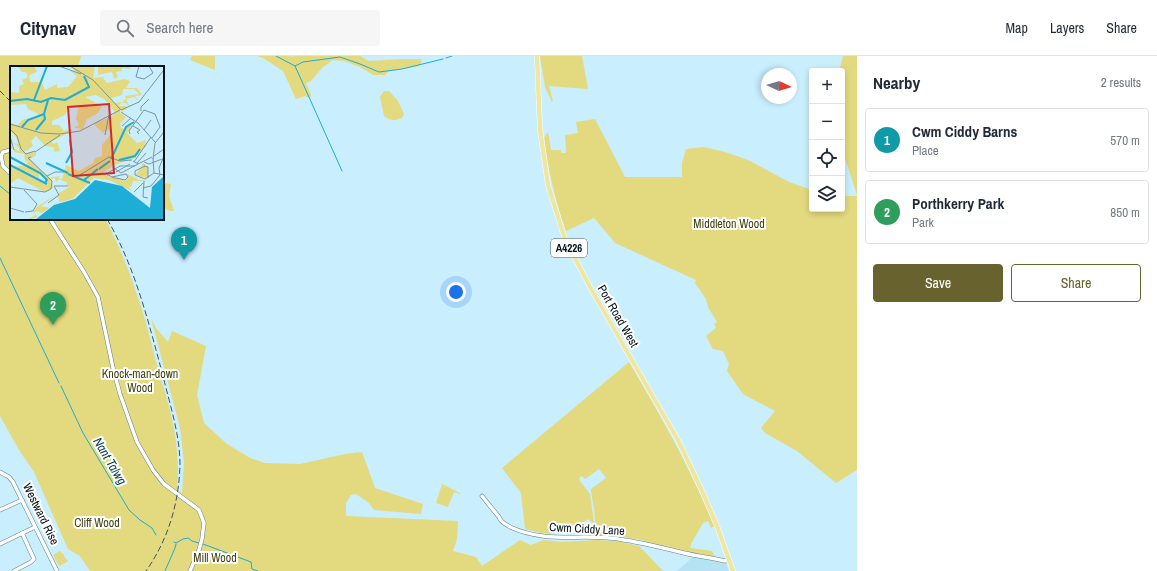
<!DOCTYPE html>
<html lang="en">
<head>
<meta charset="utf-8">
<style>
  :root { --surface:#fff; --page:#f6f6f7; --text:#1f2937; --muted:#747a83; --line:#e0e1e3; --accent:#68622f }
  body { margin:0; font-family:"Archivo Narrow",sans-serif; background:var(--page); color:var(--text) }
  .controls { position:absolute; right:12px; top:12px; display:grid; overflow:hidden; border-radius:4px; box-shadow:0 2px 6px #0003 }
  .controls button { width:36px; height:36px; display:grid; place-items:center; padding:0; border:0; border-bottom:1px solid var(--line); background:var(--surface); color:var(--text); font:20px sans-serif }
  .compass { position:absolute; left:761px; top:12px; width:36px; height:36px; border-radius:50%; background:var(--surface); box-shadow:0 2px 6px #0003; rotate:94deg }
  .you { position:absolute; left:456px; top:236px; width:14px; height:14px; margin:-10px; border:3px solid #fff; border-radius:50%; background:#1a73e8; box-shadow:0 0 0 6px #1a73e833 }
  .badge { display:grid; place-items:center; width:26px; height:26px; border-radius:50%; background:var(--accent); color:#fff; font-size:13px; font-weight:700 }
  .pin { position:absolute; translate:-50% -33px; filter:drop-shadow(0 1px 2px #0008) }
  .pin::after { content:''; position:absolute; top:21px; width:14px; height:12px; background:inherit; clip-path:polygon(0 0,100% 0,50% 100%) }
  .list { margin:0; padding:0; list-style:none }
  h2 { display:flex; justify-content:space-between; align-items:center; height:52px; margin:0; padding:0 16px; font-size:17px }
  h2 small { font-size:13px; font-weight:400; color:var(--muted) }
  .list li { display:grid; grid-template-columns:26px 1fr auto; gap:12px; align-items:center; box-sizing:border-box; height:64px; margin:0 8px 8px; padding:0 8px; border:1px solid var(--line); border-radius:4px }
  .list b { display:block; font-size:15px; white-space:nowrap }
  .list p { margin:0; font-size:13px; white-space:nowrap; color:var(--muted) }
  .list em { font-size:13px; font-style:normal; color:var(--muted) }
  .actions { display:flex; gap:8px; padding:12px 16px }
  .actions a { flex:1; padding:9px 0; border:1px solid var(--accent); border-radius:4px; text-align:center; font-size:14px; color:var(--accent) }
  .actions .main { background:var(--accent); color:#fff }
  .icon { flex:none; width:22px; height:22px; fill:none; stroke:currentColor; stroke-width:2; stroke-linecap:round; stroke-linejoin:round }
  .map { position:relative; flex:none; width:857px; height:515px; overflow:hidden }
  header { display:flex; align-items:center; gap:24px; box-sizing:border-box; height:56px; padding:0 20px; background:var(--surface); border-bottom:1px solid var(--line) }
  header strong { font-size:19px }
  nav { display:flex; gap:22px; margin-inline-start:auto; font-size:14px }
  .search { width:280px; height:36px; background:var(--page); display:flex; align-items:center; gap:10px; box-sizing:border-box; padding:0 14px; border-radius:4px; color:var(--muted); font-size:15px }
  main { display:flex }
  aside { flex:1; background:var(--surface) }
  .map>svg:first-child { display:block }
</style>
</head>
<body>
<header>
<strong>Citynav</strong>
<div class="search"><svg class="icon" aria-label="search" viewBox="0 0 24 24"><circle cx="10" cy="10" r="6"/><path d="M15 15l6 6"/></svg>Search here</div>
<nav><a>Map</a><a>Layers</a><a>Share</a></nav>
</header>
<main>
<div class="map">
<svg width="857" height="515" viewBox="0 0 857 515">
  <rect width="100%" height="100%" fill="#c9eefd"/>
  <polygon fill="#b6e3f4" points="693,501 721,505 726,506 729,515 677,515"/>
  <g fill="#e3d97e">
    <path d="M0 0H81L78 11H11V163H105L107 166C119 190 130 216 138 242 146 264 151 286 157 309 170 353 181 386 177 434L182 437 184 407 180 372 151 262 156 272 168 286 172 275 206 290 197 339 204 367 227 388 250 402 265 407 300 408 345 398 362 396 375 432 423 448 421 458 374 454 369 447 356 438 351 439 346 447V460L458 465 457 483 453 495 476 501 482 510 520 484 531 489 543 484 562 486 596 484 617 485 639 490 663 515H90L80 500 68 493 34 416 19 394 0 360Z"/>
    <polygon points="192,0 215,0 215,14 190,4"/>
    <polygon points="257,0 290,0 292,1 294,0 360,0 369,5 402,3 422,3 420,10 389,15 385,19 373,19 360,11 344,5 333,4 322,12 311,25 306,27 311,39 310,43 305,40 296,43 283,15 263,2"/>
    <polygon points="540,0 582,0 588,33 549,30 553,45 552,46 545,31"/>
    <polygon points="843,0 857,0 857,139 842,93 842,15 839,15"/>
    <path d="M384 35H389L398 45 404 58 402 62C395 65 390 65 384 60L380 41Z"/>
    <path d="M595 63 625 121H682V107L686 93 703 91 725 96 748 104 789 126 812 134V153H842V140H857V414L836 427 797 395 765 377 761 372 775 355 743 338 727 315 729 308 723 295 713 293 706 280 716 272 714 268 717 266 708 251 706 243 695 227 696 224 615 187 594 162 566 175C555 144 548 113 544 82L548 76 551 94H561V97H566L565 79 578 77 576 66Z"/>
    <polygon points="163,127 171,128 169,140 174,155 170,155 163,152"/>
    <path d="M629 306C660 359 691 413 714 470L711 472 708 465 703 467 691 488 690 492 712 495 715 501 655 489 642 484 622 481 597 480V478L595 477 596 474 594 453 591 435V433L606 422 599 413 585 423 582 420 579 422 580 425 590 438 594 466 592 467 588 463 584 466 591 476 579 472 577 471 575 472 565 471V468H547L554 478 542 477 525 473 521 437 502 412Z"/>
    <polygon points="442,428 460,437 460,438 454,436 448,451 436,447"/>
    <polygon points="60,495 63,498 66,503 68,504 67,506 59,510 53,499"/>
  </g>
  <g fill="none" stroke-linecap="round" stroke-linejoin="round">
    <g stroke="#1dadd7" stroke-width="1">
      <polyline points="276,0 295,10 303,6 340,1 360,8 379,16 402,13 443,3"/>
      <polyline points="446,2 452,0"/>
      <polyline points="295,10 313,50 342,115"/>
      <polyline points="0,130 11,139"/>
      <polyline points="0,202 59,327"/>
      <polyline points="61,330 83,377 129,454 140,464 152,472 156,479"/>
      <polyline points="174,486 176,487 183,483 188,482 192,485 199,487"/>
      <polyline points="203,488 251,506 252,513 258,515"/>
      <polyline points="165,515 175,492 176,488"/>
    </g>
    <defs>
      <g id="minor">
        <polyline points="11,94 3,96 1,100 3,110 11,118"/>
        <polyline points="50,163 84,216 98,241 113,312 120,338 137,386 153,414 164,428 199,454 204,467 202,483 199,494 190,515"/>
        <polyline points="0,416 9,421 13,426 57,515"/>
        <path d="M482 440 499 461C501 467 506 468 510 471 550 489 584 476 624 484 644 487 664 492 684 497 697 500 711 502 725 505L729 504"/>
        <polyline points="0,454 22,444"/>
        <polyline points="0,488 35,471"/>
        <polyline points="14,515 31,506 34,503 22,477"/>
      </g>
      <polyline id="major" points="537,0 540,73 548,129 565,183 590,231 679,386 703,437 717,470 733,515"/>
    </defs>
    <use href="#minor" stroke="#61828f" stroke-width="4.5"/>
    <use href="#major" stroke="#fff" stroke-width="5.5"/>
    <use href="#minor" stroke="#fff" stroke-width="3.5"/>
    <use href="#major" stroke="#eee6a3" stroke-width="4.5"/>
    <g stroke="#3f535b" stroke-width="1" stroke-dasharray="6 3" stroke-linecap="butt">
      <polyline points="0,35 11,46"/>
      <path d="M107 163C135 210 149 268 163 320 170 349 180 379 180 409 179 447 168 484 146 515"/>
    </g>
  </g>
  <g text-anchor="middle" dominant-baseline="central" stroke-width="4" stroke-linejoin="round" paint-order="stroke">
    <rect fill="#fff" stroke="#4f585c" stroke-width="1" x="551" y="183" width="36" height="18" rx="3"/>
    <g font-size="11" font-weight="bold" fill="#041116">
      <text x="569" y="192">A4226</text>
    </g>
    <g font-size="12" fill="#464216" stroke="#fff">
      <text x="729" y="168">Middleton Wood</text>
      <text x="140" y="318">Knock-man-down<tspan x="140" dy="14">Wood</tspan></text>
      <text x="97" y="467">Cliff Wood</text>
      <text x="215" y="502">Mill Wood</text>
    </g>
    <g font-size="12" fill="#041116" stroke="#fff">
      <text transform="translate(618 260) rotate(60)">Port Road West</text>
      <text transform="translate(41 458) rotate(64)">Westward Rise</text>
      <text transform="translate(587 473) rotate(3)">Cwm Ciddy Lane</text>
    </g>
    <g font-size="13" font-style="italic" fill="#023e50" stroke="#fff">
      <text transform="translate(110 405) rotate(59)">Nant Talwg</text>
    </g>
  </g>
  <g transform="translate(10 10)">
    <rect width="154" height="154" fill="#c9eefd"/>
    <path d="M7 0H24L27 6 19 9 20 16H29L35 6 32 17 35 24 47 18V22L58 21 67 10 59 4 67 7 60 0H85L83 12 95 11 93 12 97 17 115 13 120 15 116 22H127L132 29 125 30 129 35 124 31 116 33 120 42 116 37H112L115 35H112L116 33 115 30 129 28 124 23H113L112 29 101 32 105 37 112 36 108 40H116L117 43 112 45 110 44V47L116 51 110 58 111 62 114 63 116 60 123 59 117 67 127 77 136 74 135 79H137L125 92 104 99 91 108 115 115 118 112 116 107 129 114 139 115H123L121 121 118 120 122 125 99 114 84 112 62 133 46 137 32 147 27 145 24 147 28 151 17 154 25 149 23 146 28 140 59 121 56 117H58L49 113 46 116 45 112 41 113 43 122 35 126 8 112 0 118 1 101 37 119 38 118 30 106 16 99 18 96 15 94 14 88 4 86V83L10 85 7 79 6 80 4 77 1 79 3 83H2L0 82 2 83 0 80V77H3L0 73 3 76 0 71 4 76 3 77 8 78 6 71 0 64V57L8 59 12 54 30 49 18 43 16 38 0 39 1 26 9 27V20L14 18 12 14 18 11 16 6H12ZM86 29 95 34 105 46 98 56V52L84 58 93 67 98 63 101 68 92 79V90L85 92 83 97 69 105 56 99 52 113 48 112 50 110 40 112 20 93 26 89V86L15 87 14 85 21 83H18L23 80 21 75 26 70 35 80 43 81 45 86 50 85 47 76 44 78 41 76 62 65V63L54 65 49 59H42V55L55 49 58 42 69 40 66 53 69 59 64 62 73 63 77 53 88 47 92 40 75 31ZM48 128 49 136 39 142 31 140ZM88 0H118L121 3 112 2 111 5 106 6 108 11 104 13 102 6 88 9ZM133 97 138 101V112L126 109ZM14 99 29 107V112L5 101Z" fill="#e3d97e" fill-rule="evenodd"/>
    <path d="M154 110V154H25L44 139 65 133 85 114 112 120 140 142 142 121Z" fill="#1dadd7"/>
    <path fill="none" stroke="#1dadd7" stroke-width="2" d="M24 34 37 0M0 35 17 33 31 36 41 32 55 34 79 21 74 10M12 61 18 54 34 48M26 64 35 53 34 48 38 34M0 91 30 107 37 114 35 117M101 93 116 61 124 56M109 94 125 90 130 83M36 97 58 107M56 97 62 86 60 74M0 99 37 118M89 103 100 95M58 108 80 117M74 114 88 103"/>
    <path fill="none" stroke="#7a96a1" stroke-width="1" d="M49 0 71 8M60 0 83 14 111 44M129 0 126 11 134 13 143 7 139 0M111 44 129 36 153 5M131 45V41L139 33M111 46 128 57 145 76M0 58 31 67 50 68M112 60 121 52M123 60 130 64 127 66 129 68M0 63 7 70 11 83 16 88 25 85M134 64 141 54M50 68 70 65 110 44M120 68 119 65 134 44 145 48 150 61M95 69 99 49M0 71 4 84M142 72 150 61M25 86 50 69M144 90 154 83M143 92 144 107 154 109M143 93 145 77 154 66M123 95 128 98 142 91M124 96 141 71M134 96 139 98 152 93M127 97 136 87M134 100 138 101V112M135 100 125 105V109L135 113 144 107M104 102 111 107 128 98M106 106 120 98M73 107 70 109 99 91 110 95 122 94M94 109 110 100H125M97 109H99L100 110 104 112H106L115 114 118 111 116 108 102 111M150 109 149 102 154 90M37 110 45 106H54M134 115 133 131 138 132M44 120H58M0 121 35 126 41 123 42 115 18 92 21 91M133 122 141 120 150 109M14 124 27 138 23 145 15 146M124 126 133 117M38 137 49 129 44 120M0 142 14 146"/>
    <path fill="#d62828" fill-opacity="0.15" stroke="#d62828" stroke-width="2" d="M99 38 104 107 63 110 58 41Z"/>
    <rect width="154" height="154" fill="none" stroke="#041116" stroke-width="2"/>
  </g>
</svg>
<div class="controls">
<button>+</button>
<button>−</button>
<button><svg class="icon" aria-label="locate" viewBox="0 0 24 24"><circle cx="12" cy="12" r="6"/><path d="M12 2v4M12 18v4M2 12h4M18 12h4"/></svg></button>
<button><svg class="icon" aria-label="layers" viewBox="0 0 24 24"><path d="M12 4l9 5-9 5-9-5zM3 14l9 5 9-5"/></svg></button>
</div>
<svg class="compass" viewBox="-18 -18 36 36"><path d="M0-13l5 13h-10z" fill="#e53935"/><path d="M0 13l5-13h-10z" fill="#747a83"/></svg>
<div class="you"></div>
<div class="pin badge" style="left:184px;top:204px;background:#0f9aa8">1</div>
<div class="pin badge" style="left:53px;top:269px;background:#2e9e5b">2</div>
</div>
<aside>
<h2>Nearby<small>2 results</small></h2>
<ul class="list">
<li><span class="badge" style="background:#0f9aa8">1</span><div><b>Cwm Ciddy Barns</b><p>Place</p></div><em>570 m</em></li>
<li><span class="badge" style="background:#2e9e5b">2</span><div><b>Porthkerry Park</b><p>Park</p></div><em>850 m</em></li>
</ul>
<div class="actions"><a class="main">Save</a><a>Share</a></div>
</aside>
</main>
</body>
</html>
